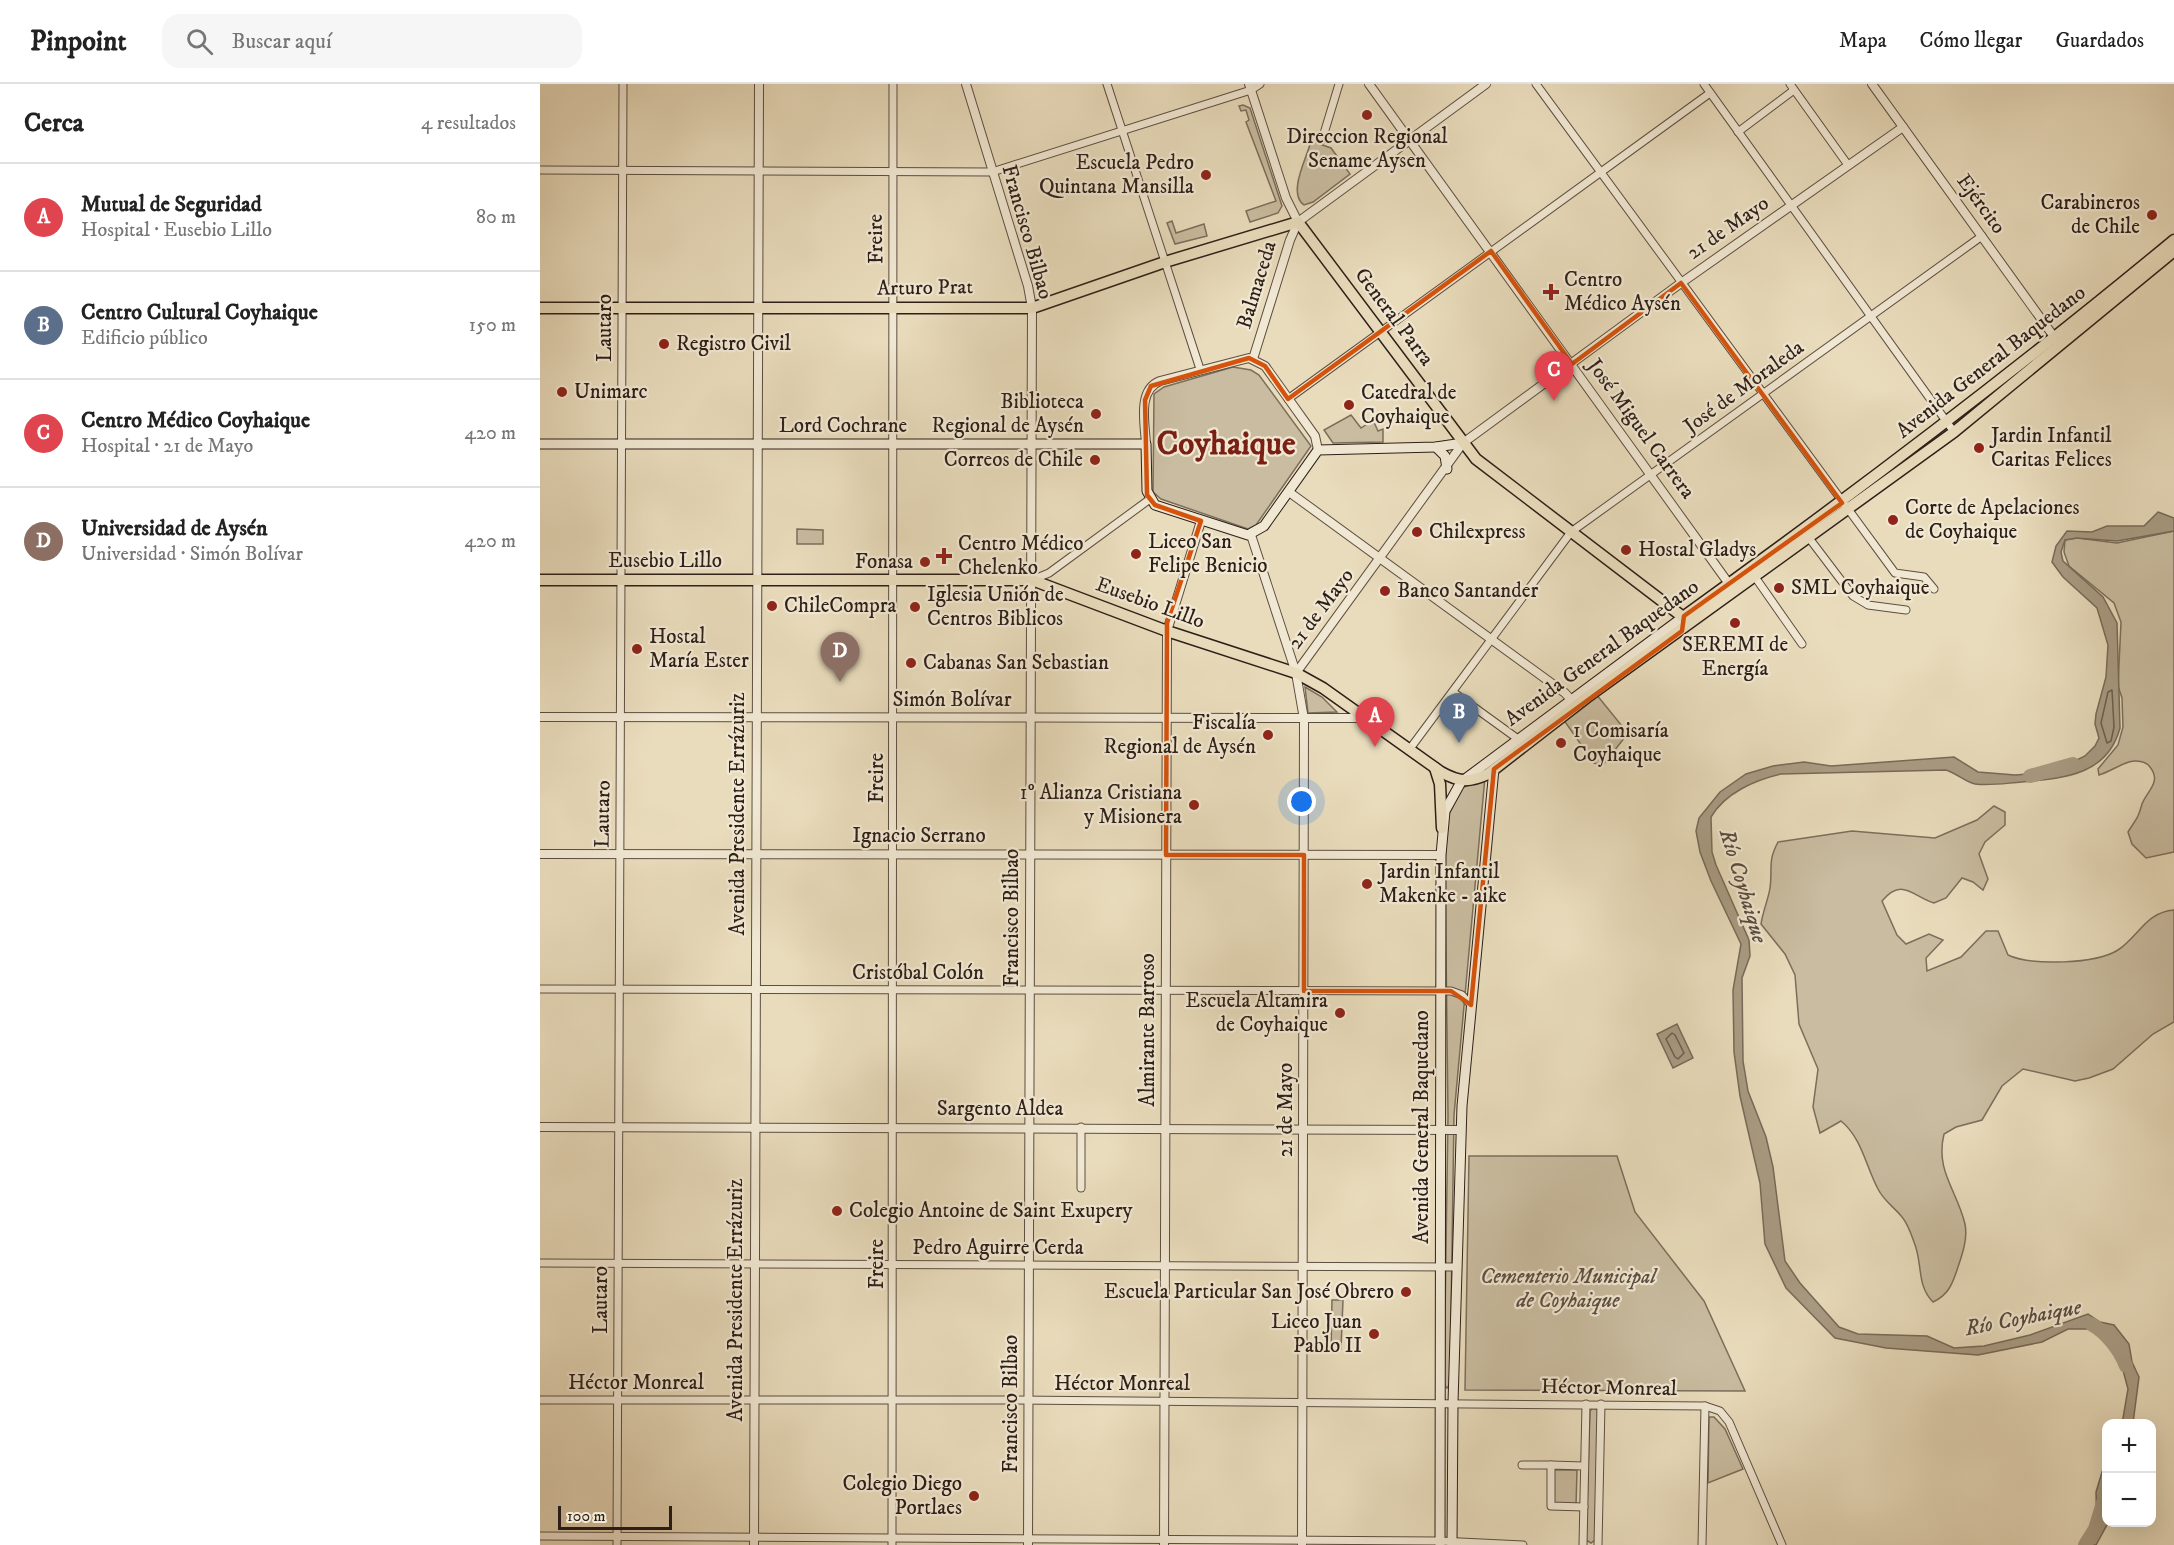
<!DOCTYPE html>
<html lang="es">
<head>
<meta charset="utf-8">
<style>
  :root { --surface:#fff; --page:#f6f6f6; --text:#222; --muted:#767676; --line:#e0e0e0; --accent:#2563eb }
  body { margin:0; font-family:"IM FELL DW Pica",serif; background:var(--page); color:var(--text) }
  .controls { position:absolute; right:18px; bottom:18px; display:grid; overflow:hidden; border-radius:12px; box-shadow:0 6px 24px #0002 }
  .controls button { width:54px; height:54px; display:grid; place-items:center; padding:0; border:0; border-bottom:2px solid var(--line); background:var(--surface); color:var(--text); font:30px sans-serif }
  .scale { position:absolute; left:18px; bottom:15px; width:114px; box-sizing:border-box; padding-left:6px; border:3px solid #2d1f18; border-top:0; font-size:16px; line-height:21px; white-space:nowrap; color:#2d1f18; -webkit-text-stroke:4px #f1e8d3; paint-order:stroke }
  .you { position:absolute; left:762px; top:718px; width:21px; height:21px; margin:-15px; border:4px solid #fff; border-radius:50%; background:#1a73e8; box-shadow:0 0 0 9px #1a73e833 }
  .badge { display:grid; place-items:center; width:39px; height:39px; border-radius:50%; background:var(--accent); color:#fff; font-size:20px; font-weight:700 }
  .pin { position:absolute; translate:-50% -50px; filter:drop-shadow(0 2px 3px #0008) }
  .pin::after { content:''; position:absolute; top:32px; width:21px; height:18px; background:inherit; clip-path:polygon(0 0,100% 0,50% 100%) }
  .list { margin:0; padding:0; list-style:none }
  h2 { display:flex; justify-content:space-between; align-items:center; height:78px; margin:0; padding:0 24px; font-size:26px }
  h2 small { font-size:20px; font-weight:400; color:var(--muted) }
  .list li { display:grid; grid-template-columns:39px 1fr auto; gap:18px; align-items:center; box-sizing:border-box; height:108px; padding:0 24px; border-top:2px solid var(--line) }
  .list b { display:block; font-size:22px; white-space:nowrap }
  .list p { margin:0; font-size:20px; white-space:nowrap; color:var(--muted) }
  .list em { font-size:20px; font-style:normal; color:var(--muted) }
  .icon { flex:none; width:33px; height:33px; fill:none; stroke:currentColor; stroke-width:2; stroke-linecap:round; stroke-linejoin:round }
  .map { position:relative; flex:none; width:1634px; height:1461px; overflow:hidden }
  header { display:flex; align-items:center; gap:36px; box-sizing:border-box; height:84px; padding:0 30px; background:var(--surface); border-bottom:2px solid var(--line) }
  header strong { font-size:28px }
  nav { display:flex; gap:33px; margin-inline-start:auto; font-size:21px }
  .search { width:420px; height:54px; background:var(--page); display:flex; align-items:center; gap:15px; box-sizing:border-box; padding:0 21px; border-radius:18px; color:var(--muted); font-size:22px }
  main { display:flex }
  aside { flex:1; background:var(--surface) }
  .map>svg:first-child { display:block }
</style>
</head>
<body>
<header>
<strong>Pinpoint</strong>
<div class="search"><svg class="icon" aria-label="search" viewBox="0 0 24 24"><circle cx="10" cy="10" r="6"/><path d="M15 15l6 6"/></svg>Buscar aquí</div>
<nav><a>Mapa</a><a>Cómo llegar</a><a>Guardados</a></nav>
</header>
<main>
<aside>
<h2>Cerca<small>4 resultados</small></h2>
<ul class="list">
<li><span class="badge" style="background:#e0444e">A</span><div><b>Mutual de Seguridad</b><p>Hospital · Eusebio Lillo</p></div><em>80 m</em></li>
<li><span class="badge" style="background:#5c6f8a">B</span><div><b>Centro Cultural Coyhaique</b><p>Edificio público</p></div><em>150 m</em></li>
<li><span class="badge" style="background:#e0444e">C</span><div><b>Centro Médico Coyhaique</b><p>Hospital · 21 de Mayo</p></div><em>420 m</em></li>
<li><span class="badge" style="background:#8d6e63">D</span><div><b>Universidad de Aysén</b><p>Universidad · Simón Bolívar</p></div><em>420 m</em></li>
</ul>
</aside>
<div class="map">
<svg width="1634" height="1461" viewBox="0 0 1634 1461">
  <rect width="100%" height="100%" fill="#e9dcbc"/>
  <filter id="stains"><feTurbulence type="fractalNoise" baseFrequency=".00333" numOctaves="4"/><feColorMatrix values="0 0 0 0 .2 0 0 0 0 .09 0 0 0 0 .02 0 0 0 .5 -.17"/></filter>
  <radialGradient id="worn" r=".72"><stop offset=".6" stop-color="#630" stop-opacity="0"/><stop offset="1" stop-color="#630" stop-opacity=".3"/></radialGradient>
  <g fill="#c9bca0" stroke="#7b6e5c" stroke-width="1.5">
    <polygon points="703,21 710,24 742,122 738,129 710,138 706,127 736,117 706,38 709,36 706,26 701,27 699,22"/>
    <path d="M771 57 791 64 810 90 773 118 764 121C747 109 767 74 771 57Z"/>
    <polygon points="632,137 636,149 664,140 667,152 635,160 627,139"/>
    <polygon points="693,283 711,286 719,291 771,362 716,441 708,445 621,415 613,408 614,310 624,303"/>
    <polygon points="811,331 821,344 833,336 838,347 843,345 843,358 793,359 784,346"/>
    <polygon points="257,445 283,446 283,460 257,460"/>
    <path d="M1634 447V768L1606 774 1592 760 1588 748C1596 735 1598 735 1602 720 1607 707 1622 698 1610 683 1606 677 1596 676 1589 678 1579 681 1569 688 1559 691L1558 685 1578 661 1583 643 1582 614 1578 602 1581 538 1574 519 1529 482 1524 468 1525 456 1537 454 1577 459Z"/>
    <polygon points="765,603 782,613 797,628 768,629"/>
    <polygon points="1056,610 1082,642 1085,653 1063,681 1054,679 1023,635"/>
    <polygon points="945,693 914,1031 910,1300 907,1304 904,1301 908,1032 905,780 907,734 922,704"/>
    <path d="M1454 722 1465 728V741L1445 758 1439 770 1448 795 1443 806 1433 798 1422 794 1406 814 1394 819C1372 812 1362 793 1342 817L1357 851 1366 860 1389 850 1403 856 1386 874 1387 887 1421 873 1446 847H1458L1468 871C1491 882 1556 880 1578 866 1599 852 1606 828 1634 826V938L1613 950 1573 985 1549 994 1535 997 1483 985 1462 1002 1442 1036 1416 1043 1404 1050C1395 1087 1417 1106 1425 1140 1428 1155 1422 1171 1417 1186 1412 1201 1408 1211 1393 1218 1376 1201 1383 1179 1374 1158 1371 1150 1368 1140 1362 1133 1354 1123 1344 1117 1338 1105 1326 1083 1322 1054 1301 1037L1280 1049 1273 1023 1278 985 1259 940 1255 891 1245 870 1221 840C1223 827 1228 816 1230 804 1233 783 1227 779 1238 758L1312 747 1395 754 1437 736Z"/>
    <polygon points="929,1072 1077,1072 1095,1128 1164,1217 1205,1307 925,1306"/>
    <polygon points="792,1216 803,1216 801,1265 791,1266"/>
    <polygon points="1053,1324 1058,1326 1055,1456 1051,1459 1046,1456 1050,1327"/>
    <polygon points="1169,1333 1174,1333 1185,1345 1203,1385 1168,1399"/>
    <polygon points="1014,1386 1037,1386 1036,1422 1013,1419"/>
  </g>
  <g fill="#a99c84" stroke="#776a59" stroke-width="1.5">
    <path d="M1618 428 1634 434V447L1577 457 1537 454 1525 456 1521 468 1523 477 1563 513 1577 539 1580 644C1567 692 1523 694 1482 698 1467 699 1450 702 1435 700 1427 699 1416 689 1406 686L1241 690C1215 696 1185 709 1171 733L1172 768 1176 781 1209 856 1210 872 1202 894 1203 977 1208 1007 1226 1053 1233 1083 1245 1177 1260 1199 1299 1243 1318 1250 1387 1252 1414 1264 1444 1262 1490 1251 1548 1230 1560 1238 1574 1241 1589 1260 1592 1278 1599 1293 1593 1339 1582 1340 1588 1305 1576 1260 1556 1245H1528L1502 1258 1438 1271 1346 1264 1295 1254 1246 1204 1225 1160 1220 1099 1200 1012 1194 968 1193 906 1201 860 1171 797 1160 768 1156 747 1159 734 1180 708 1206 690 1233 682 1264 678 1291 682 1414 673 1438 688 1475 691 1512 688 1545 672 1555 662 1559 654 1555 640 1556 630 1566 593 1568 561 1557 524 1523 493 1512 478 1516 462 1527 447 1552 448 1567 442H1604Z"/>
    <polygon points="1137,940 1153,974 1133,984 1117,950"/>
    <polygon points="1566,1375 1568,1439 1556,1461 1545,1461 1557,1446 1556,1408"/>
  </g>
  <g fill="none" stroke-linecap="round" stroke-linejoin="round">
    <g stroke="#6b5e4e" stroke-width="1.5">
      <polygon points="1572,606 1574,643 1571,657 1567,659 1561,639 1568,608"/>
      <polygon points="1132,949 1135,951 1144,969 1138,975 1135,973 1126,955"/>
    </g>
    <g stroke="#a99c84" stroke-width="14">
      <polyline points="1490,692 1533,680"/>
      <path d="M1551 1240C1566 1248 1580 1266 1586 1282"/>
      <polyline points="1545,1461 1555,1445 1566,1409"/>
    </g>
    <defs>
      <g id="minor">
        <polyline points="567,0 660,285"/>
        <polyline points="996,0 1355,489 1384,493 1394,505"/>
        <polyline points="1164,0 1414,348"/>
        <polyline points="1250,0 1308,81"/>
        <polyline points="1198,48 1254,6"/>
        <polyline points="782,56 799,0"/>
        <polyline points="0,86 452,88 711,6 720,0"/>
        <polyline points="748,315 1170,9"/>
        <polyline points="1269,454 1313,512 1328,521 1366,526"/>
        <polyline points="1215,493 1262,560"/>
        <polyline points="492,496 509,489 610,415"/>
        <polyline points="913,608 978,655"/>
        <polyline points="869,666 1031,448 1442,152"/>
        <polyline points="0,905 911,907 922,911 931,921"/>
        <polyline points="541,1104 541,1043"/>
        <polyline points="0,1179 916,1183"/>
        <polyline points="0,1316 472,1316 1165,1322 1180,1327 1189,1338 1242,1461"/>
        <polyline points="982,1381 1011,1381"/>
        <polyline points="1044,1423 1011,1422 1011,1381 1044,1382"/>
        <polyline points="0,1452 900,1457 983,1461"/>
        <polyline points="77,1461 83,0"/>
        <polyline points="352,1461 353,0"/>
        <polyline points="1043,1461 1046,1320"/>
        <polyline points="1058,1461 1061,1320"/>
        <polyline points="1162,1461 1165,1322"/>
      </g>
      <g id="tertiary">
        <polyline points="426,0 488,202 492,224 488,1461"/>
        <polyline points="709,0 746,114 758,138"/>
        <polyline points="829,0 1192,504"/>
        <polyline points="1332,0 1517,257"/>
        <polyline points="713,275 750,156 758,138 946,0"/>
        <path d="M606 360C605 340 597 306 620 297L709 274 725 282 775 352 778 366"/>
        <polyline points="749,408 1025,609 1035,620"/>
        <polyline points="711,451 756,589 764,635 762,1461"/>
        <polyline points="756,589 923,359 1141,199 1363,43"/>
        <polyline points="0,633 823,634"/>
        <polyline points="0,770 901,771"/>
        <polyline points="0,1043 921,1046"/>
        <polyline points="214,1461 219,0"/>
        <polyline points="624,1461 627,547 661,437"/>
      </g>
      <g id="secondary">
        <polyline points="0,360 606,360 607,407 615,421 708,451 724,442 778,366 896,363 923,359"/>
        <polyline points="896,363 905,372 907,385"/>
        <polyline points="900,1461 901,771 905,727 921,698 1143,533"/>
        <polyline points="912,1461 913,1319 922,1022 954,685"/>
      </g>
      <g id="primary">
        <polyline points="0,224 492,224 625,178 758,138 936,375 1143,533"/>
        <path d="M0 496H492L627 547 756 589 783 604 901 688C919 698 929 699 948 690L1046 614 1414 348 1634 167"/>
        <path d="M1143 533C1311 412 1475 288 1634 156"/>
        <polyline points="895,684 900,700 902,744"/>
      </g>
    </defs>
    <use href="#minor" stroke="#5c4e41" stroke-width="9"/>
    <use href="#tertiary" stroke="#5c4e41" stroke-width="10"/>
    <use href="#secondary" stroke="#2d1f18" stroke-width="11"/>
    <use href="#primary" stroke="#2d1f18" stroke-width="13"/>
    <use href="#minor" stroke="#f1e8d3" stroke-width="7"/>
    <use href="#tertiary" stroke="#f1e8d3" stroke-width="8"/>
    <use href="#secondary" stroke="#f1e8d3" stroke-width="9"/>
    <use href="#primary" stroke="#e9dcbc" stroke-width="10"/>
  </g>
  <path fill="none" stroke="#d5530d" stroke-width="4.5" stroke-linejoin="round" d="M951 167 1032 280 1141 199 1302 419 1144 532 1142 547 954 685 931 921 911 907H764V771H626L627 539 661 437 615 421 607 411 605 316 611 302 709 274 725 282 748 315Z"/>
  <g fill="#8f2418" stroke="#f1e8d3" stroke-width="2">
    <circle cx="827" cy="31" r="6"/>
    <circle cx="666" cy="91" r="6"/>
    <circle cx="1612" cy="131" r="6"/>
    <path d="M1008 199h6v6h6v6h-6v6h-6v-6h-6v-6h6z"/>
    <circle cx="124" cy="260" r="6"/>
    <circle cx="22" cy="308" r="6"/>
    <circle cx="809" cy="321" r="6"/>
    <circle cx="556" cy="330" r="6"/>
    <circle cx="1439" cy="364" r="6"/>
    <circle cx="555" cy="376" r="6"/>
    <circle cx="1353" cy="436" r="6"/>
    <circle cx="877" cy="448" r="6"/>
    <circle cx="1086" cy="466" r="6"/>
    <circle cx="596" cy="470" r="6"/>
    <path d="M401 463h6v6h6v6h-6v6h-6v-6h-6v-6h6z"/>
    <circle cx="385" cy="478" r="6"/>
    <circle cx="1239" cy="504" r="6"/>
    <circle cx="845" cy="507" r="6"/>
    <circle cx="232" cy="522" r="6"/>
    <circle cx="375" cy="523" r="6"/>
    <circle cx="1195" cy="539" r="6"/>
    <circle cx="97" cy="565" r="6"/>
    <circle cx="371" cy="579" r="6"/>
    <circle cx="728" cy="651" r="6"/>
    <circle cx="1021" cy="659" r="6"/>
    <circle cx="654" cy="721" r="6"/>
    <circle cx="827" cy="800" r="6"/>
    <circle cx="800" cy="929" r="6"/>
    <circle cx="297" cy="1127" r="6"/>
    <circle cx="866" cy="1208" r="6"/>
    <circle cx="834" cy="1250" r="6"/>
    <circle cx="434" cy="1412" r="6"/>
  </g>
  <g text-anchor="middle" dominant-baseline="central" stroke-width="4.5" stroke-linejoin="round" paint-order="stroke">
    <g font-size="21" fill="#2d1f18" stroke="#f1e8d3" text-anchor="start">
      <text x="827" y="53" text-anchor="middle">Direccion Regional<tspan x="827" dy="24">Sename Aysen</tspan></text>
      <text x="654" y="79" text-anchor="end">Escuela Pedro<tspan x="654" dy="24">Quintana Mansilla</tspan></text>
      <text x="1600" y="119" text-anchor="end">Carabineros<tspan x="1600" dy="24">de Chile</tspan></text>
      <text x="1024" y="196">Centro<tspan x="1024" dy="24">Médico Aysén</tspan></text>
      <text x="136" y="260">Registro Civil</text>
      <text x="34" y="308">Unimarc</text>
      <text x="821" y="309">Catedral de<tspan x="821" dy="24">Coyhaique</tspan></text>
      <text x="544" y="318" text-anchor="end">Biblioteca<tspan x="544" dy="24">Regional de Aysén</tspan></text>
      <text x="1451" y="352">Jardin Infantil<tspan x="1451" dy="24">Caritas Felices</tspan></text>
      <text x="543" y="376" text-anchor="end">Correos de Chile</text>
      <text x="1365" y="424">Corte de Apelaciones<tspan x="1365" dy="24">de Coyhaique</tspan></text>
      <text x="889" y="448">Chilexpress</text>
      <text x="608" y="458">Liceo San<tspan x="608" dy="24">Felipe Benicio</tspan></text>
      <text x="418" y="460">Centro Médico<tspan x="418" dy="24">Chelenko</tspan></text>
      <text x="1098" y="466">Hostal Gladys</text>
      <text x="373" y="478" text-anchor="end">Fonasa</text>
      <text x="1251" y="504">SML Coyhaique</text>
      <text x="857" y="507">Banco Santander</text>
      <text x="387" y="511">Iglesia Unión de<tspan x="387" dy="24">Centros Biblicos</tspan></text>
      <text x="244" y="522">ChileCompra</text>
      <text x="109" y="553">Hostal<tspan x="109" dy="24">María Ester</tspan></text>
      <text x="1195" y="561" text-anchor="middle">SEREMI de<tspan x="1195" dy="24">Energía</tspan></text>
      <text x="383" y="579">Cabanas San Sebastian</text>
      <text x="716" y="639" text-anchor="end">Fiscalía<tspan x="716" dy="24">Regional de Aysén</tspan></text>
      <text x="1033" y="647">1 Comisaría<tspan x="1033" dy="24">Coyhaique</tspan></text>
      <text x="642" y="709" text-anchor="end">1º Alianza Cristiana<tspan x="642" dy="24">y Misionera</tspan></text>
      <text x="839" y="788">Jardin Infantil<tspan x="839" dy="24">Makenke - aike</tspan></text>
      <text x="788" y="917" text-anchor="end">Escuela Altamira<tspan x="788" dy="24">de Coyhaique</tspan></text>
      <text x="309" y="1127">Colegio Antoine de Saint Exupery</text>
      <text x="854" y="1208" text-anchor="end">Escuela Particular San José Obrero</text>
      <text x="822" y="1238" text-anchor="end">Liceo Juan<tspan x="822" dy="24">Pablo II</tspan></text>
      <text x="422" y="1400" text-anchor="end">Colegio Diego<tspan x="422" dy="24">Portlaes</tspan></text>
    </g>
    <g font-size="21" fill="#2d1f18" stroke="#f1e8d3">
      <text transform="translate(1441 120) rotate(54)">Ejército</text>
      <text transform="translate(1188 144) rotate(-35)">21 de Mayo</text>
      <text transform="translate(487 148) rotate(74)">Francisco Bilbao</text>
      <text transform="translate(336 155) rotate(-91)">Freire</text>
      <text transform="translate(717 201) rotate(-73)">Balmaceda</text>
      <text transform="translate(385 204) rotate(-1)">Arturo Prat</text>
      <text transform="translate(854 233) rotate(53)">General Parra</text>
      <text transform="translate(65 244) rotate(-90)">Lautaro</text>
      <text transform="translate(1451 278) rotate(-38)">Avenida General Baquedano</text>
      <text transform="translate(1204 303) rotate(-36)">José de Moraleda</text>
      <text x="303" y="342">Lord Cochrane</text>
      <text transform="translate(1101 345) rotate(54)">José Miguel Carrera</text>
      <text x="125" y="477">Eusebio Lillo</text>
      <text transform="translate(610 519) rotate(20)">Eusebio Lillo</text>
      <text transform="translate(781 525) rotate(-53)">21 de Mayo</text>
      <text transform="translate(1062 569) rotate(-36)">Avenida General Baquedano</text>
      <text x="412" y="616">Simón Bolívar</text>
      <text transform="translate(337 694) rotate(-90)">Freire</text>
      <text transform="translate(63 730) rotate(-89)">Lautaro</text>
      <text transform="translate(198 730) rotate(-90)">Avenida Presidente Errázuriz</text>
      <text x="379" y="752">Ignacio Serrano</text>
      <text transform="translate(472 834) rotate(-90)">Francisco Bilbao</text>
      <text x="378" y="889">Cristóbal Colón</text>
      <text transform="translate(608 946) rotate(-90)">Almirante Barroso</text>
      <text x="460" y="1025">Sargento Aldea</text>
      <text transform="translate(746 1026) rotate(-90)">21 de Mayo</text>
      <text transform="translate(882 1043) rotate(-90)">Avenida General Baquedano</text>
      <text x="458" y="1164">Pedro Aguirre Cerda</text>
      <text transform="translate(337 1180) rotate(-90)">Freire</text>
      <text transform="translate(61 1216) rotate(-90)">Lautaro</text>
      <text transform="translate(196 1216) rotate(-90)">Avenida Presidente Errázuriz</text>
      <text x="96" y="1299">Héctor Monreal</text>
      <text x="582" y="1300">Héctor Monreal</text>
      <text transform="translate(1069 1304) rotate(1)">Héctor Monreal</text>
      <text transform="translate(471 1320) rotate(-90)">Francisco Bilbao</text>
    </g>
    <g font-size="21" font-style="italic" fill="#5c4e41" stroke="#f1e8d3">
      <text x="1028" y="1193">Cementerio Municipal<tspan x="1028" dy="24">de Coyhaique</tspan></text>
    </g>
    <g font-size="22" font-style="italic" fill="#584b3e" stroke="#f1e8d3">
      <text transform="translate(1203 802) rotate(73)">Río Coyhaique</text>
      <text transform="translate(1483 1234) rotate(-11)">Río Coyhaique</text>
    </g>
    <g font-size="33" font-weight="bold" fill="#7a1f14" stroke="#f1e8d3">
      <text x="686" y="360">Coyhaique</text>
    </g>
  </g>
  <rect width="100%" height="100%" filter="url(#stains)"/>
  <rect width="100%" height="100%" fill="url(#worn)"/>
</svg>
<div class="controls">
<button>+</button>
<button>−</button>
</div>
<div class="scale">100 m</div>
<div class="you"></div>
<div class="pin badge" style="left:835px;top:663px;background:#e0444e">A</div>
<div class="pin badge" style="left:919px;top:659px;background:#5c6f8a">B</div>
<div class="pin badge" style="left:1014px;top:317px;background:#e0444e">C</div>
<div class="pin badge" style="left:300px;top:598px;background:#8d6e63">D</div>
</div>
</main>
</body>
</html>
